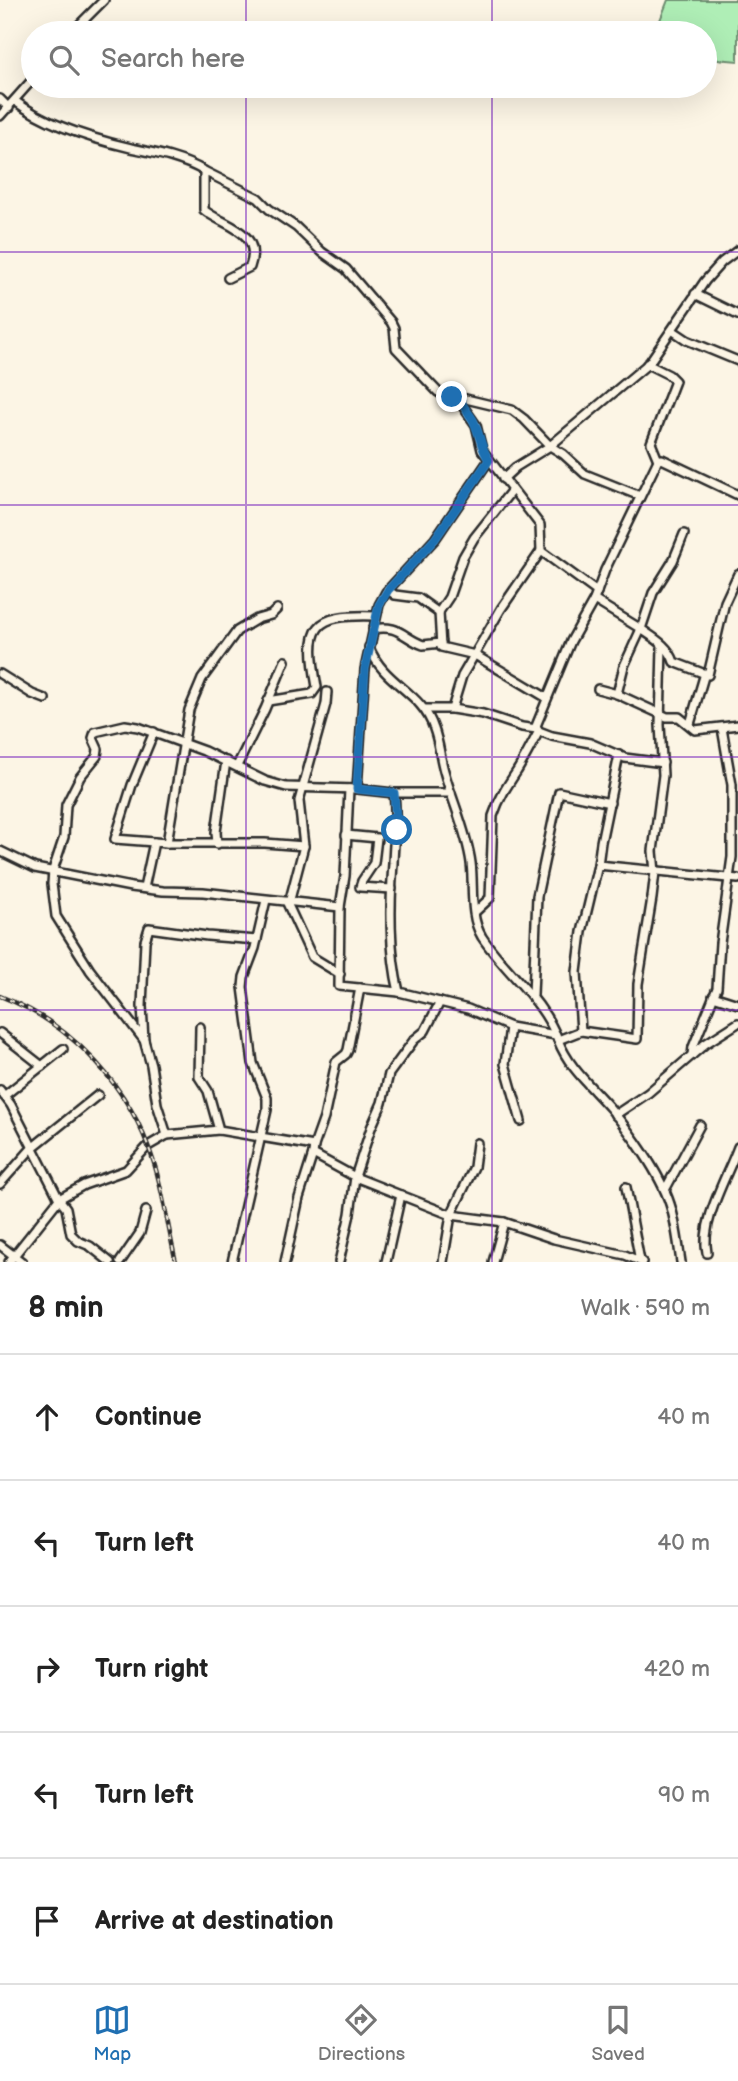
<!DOCTYPE html>
<html lang="en">
<head>
<meta charset="utf-8">
<style>
  :root { --surface:#fff; --page:#f6f6f6; --text:#222; --muted:#767676; --line:#e0e0e0; --accent:#1f6fb2 }
  body { margin:0; font-family:"Balsamiq Sans",sans-serif; background:var(--page); color:var(--text) }
  .stop { position:absolute; width:21px; height:21px; margin:-16px; border:5px solid #1f6fb2; border-radius:50%; background:#fff }
  .stop.end { background:#1f6fb2; border-color:#fff; box-shadow:0 2px 7px #0008 }
  .list { margin:0; padding:0; list-style:none }
  h2 { display:flex; justify-content:space-between; align-items:center; height:91px; margin:0; padding:0 28px; font-size:30px }
  h2 small { font-size:23px; font-weight:400; color:var(--muted) }
  .list li { display:grid; grid-template-columns:46px 1fr auto; gap:21px; align-items:center; box-sizing:border-box; height:126px; padding:0 28px; border-top:2px solid var(--line) }
  .list b { display:block; font-size:26px; white-space:nowrap }
  .list em { font-size:23px; font-style:normal; color:var(--muted) }
  .icon { flex:none; width:38px; height:38px; fill:none; stroke:currentColor; stroke-width:2; stroke-linecap:round; stroke-linejoin:round }
  .map { position:relative; flex:none; width:738px; height:1262px; overflow:hidden }
  .search { position:absolute; background:var(--surface); box-shadow:0 7px 28px #0002; left:21px; right:21px; top:21px; height:77px; display:flex; align-items:center; gap:18px; box-sizing:border-box; padding:0 24px; border-radius:38px; color:var(--muted); font-size:26px }
  .sheet { height:721px; background:var(--surface) }
  nav { display:flex; justify-content:space-around; align-items:center; box-sizing:border-box; height:98px; border-top:2px solid var(--line); background:var(--surface); font-size:19px; color:var(--muted) }
  nav a { display:grid; justify-items:center; gap:4px }
  nav .on { color:var(--accent) }
  .map>svg:first-child { display:block }
</style>
</head>
<body>
<div class="map">
<svg width="738" height="1262" viewBox="0 0 738 1262">
  <rect width="100%" height="100%" fill="#fcf5e5"/>
  <filter id="ink" filterUnits="userSpaceOnUse"><feTurbulence type="fractalNoise" baseFrequency=".0143" numOctaves="2"/><feDisplacementMap in="SourceGraphic" scale="14" xChannelSelector="R" yChannelSelector="G"/><feConvolveMatrix kernelMatrix="1 2 1 2 8 2 1 2 1" color-interpolation-filters="sRGB"/></filter>
  <g filter="url(#ink)">
    <polygon fill="#afeeb6" stroke="#6d8c70" stroke-width="2" points="668,0 738,0 738,61 705,58 705,33 655,33"/>
    <g fill="none" stroke-linecap="round" stroke-linejoin="round">
      <defs>
        <g id="minor">
          <polyline points="71,33 104,0"/>
          <polyline points="0,99 9,108"/>
          <path d="M15 101C46 125 93 139 131 148 155 153 182 158 204 171V210C223 226 263 230 250 267L228 278"/>
          <polyline points="0,116 33,79"/>
          <polyline points="204,171 258,198 269,209 296,227 322,252 346,269 391,322 394,328 396,348 438,392 447,397 466,399 512,410 524,419 550,446 563,454 585,474 640,496"/>
          <polyline points="695,294 738,315"/>
          <polyline points="672,330 687,340 738,361"/>
          <polyline points="647,364 669,375 675,381 651,443 658,460"/>
          <polyline points="461,400 462,405 476,425 482,450 540,525 541,551 597,592"/>
          <polyline points="503,479 516,467 550,446 649,363 705,281 722,262 738,250"/>
          <polyline points="512,490 474,538 463,557 449,597 439,612 441,647 475,655 547,698"/>
          <path d="M684 534 673 561 653 593 641 629C654 638 669 646 674 662L708 675 725 602 738 574"/>
          <polyline points="388,590 395,595 418,598 439,613"/>
          <polyline points="594,600 641,629 624,666 617,694"/>
          <path d="M373 629C399 624 402 637 423 645L441 643"/>
          <path d="M369 647C384 685 422 691 434 729 439 742 440 757 444 771 452 801 467 832 471 863 474 886 469 916 482 937 506 973 542 998 558 1040"/>
          <polyline points="0,674 32,694 45,699"/>
          <polyline points="598,689 617,694 667,717 679,717 695,730 738,725"/>
          <path d="M268 701 312 694 317 687C306 626 312 614 375 616"/>
          <polyline points="425,709 452,709 462,676 501,609 541,551"/>
          <polyline points="452,709 483,714 522,727 537,729"/>
          <polyline points="690,724 705,673"/>
          <polyline points="154,732 132,785 115,839 167,843 189,710 202,679 237,631 257,619 271,615 277,609"/>
          <polyline points="663,763 625,758 590,743 552,736 539,731 536,726 571,641 594,600 605,570 658,460 662,459 738,495"/>
          <polyline points="237,766 265,709 285,661"/>
          <polyline points="349,789 345,876 340,907 339,986 399,992 468,1009 510,1027 556,1035"/>
          <polyline points="357,789 365,669 379,605 386,592 435,539 489,460"/>
          <path d="M394 793C397 821 394 836 393 863 390 905 389 950 399 992"/>
          <polyline points="346,835 377,838 374,863 362,881 360,887 392,889"/>
          <polyline points="167,843 265,843 304,846"/>
          <polyline points="217,844 216,832 226,761"/>
          <polyline points="0,851 35,868 131,887 163,891 203,892 340,907"/>
          <polyline points="598,865 601,842 619,755"/>
          <polyline points="144,888 154,842"/>
          <polyline points="287,903 312,957 340,974"/>
          <polyline points="289,903 304,846 299,801 326,704 327,692"/>
          <path d="M475 912 490 898 493 816C499 798 507 786 517 771 525 758 532 744 539 731"/>
          <polyline points="533,995 537,896 559,792 610,803"/>
          <polyline points="713,996 738,1004"/>
          <polyline points="200,1027 199,1077 208,1091 219,1130 314,1146 313,1154"/>
          <polyline points="510,1027 505,1064 521,1121"/>
          <polyline points="581,1031 637,1039 638,984 652,898 655,872 653,851 663,775 660,725 662,646"/>
          <polyline points="0,1033 42,1066"/>
          <polyline points="144,1040 90,970 56,916 52,884 53,870 64,837 66,805 80,777 97,756 98,749 93,738 95,732 125,725 138,727 204,751 265,781 286,787 357,789 394,793 451,793"/>
          <polyline points="692,1055 693,1047 717,988 720,943 732,857 732,785 722,728"/>
          <polyline points="0,1090 11,1105 59,1199 66,1208 71,1234 78,1241 90,1246 110,1262"/>
          <polyline points="4,1096 63,1049"/>
          <polyline points="615,1115 648,1093 705,1044 738,1023"/>
          <polyline points="219,1130 167,1135 157,1104 151,1065 144,1040 142,1006 145,941 149,928 207,936 257,940"/>
          <polyline points="314,1146 324,1118 336,1062 346,1054 348,1050 360,988"/>
          <polyline points="0,1184 32,1148 98,1095"/>
          <polyline points="626,1187 640,1261"/>
          <polyline points="665,1190 700,1125"/>
          <polyline points="0,1245 22,1262"/>
          <path d="M707 1253C700 1222 727 1177 738 1147"/>
          <polyline points="9,1262 59,1199 84,1185 126,1170 148,1146 167,1135"/>
          <polyline points="120,1262 140,1233 146,1211"/>
          <polyline points="232,1262 267,1110 267,1098 253,1063 243,987 244,977 255,948 266,900"/>
          <polyline points="285,1262 299,1198 313,1154 355,1177 451,1215 504,1222 554,1239 625,1255 642,1262"/>
          <polyline points="339,1262 350,1214 355,1177 371,1128 382,1103 389,1074 414,1040 425,1031 440,1002"/>
          <polyline points="386,1262 401,1195"/>
          <polyline points="443,1262 451,1215 474,1167 477,1143"/>
          <polyline points="493,1262 504,1222"/>
          <path d="M681 1262C678 1243 676 1222 670 1204 660 1173 630 1132 610 1108 590 1085 569 1068 558 1040L581 1031 577 972 582 932 598 865 738 879"/>
        </g>
      </defs>
      <use href="#minor" stroke="#2b2b2b" stroke-width="12"/>
      <use href="#minor" stroke="#fcf5e5" stroke-width="7"/>
      <defs>
        <path id="rail" d="M0 996C73 1024 131 1088 154 1163 164 1195 168 1229 176 1262"/>
      </defs>
      <use href="#rail" stroke="#2b2b2b" stroke-width="4.5"/>
      <use href="#rail" stroke="#fcf5e5" stroke-width="2" stroke-dasharray="5" stroke-linecap="butt"/>
    </g>
  </g>
  <g fill="none" stroke-linecap="round" stroke-linejoin="round" filter="url(#ink)">
    <path stroke="#1f6fb2" stroke-width="9" d="M397 830 394 793 357 789 365 669 379 605 388 590 435 539 489 460C480 447 480 433 473 420 469 413 463 408 461 400L452 397"/>
  </g>
  <path fill="none" stroke="#7b2cbf" stroke-width="2" stroke-opacity="0.55" d="M246 0V33M492 0V33M246 86V1262M492 86V1262M0 252H738M0 505H738M0 757H738M0 1010H738"/>
</svg>
<div class="stop" style="left:397px;top:830px"></div>
<div class="stop end" style="left:452px;top:397px"></div>
<div class="search"><svg class="icon" aria-label="search" viewBox="0 0 24 24"><circle cx="10" cy="10" r="6"/><path d="M15 15l6 6"/></svg>Search here</div>
</div>
<section class="sheet">
<h2>8 min<small>Walk · 590 m</small></h2>
<ul class="list">
<li><svg class="icon" aria-label="ahead" viewBox="0 0 24 24"><path d="M12 20V5M6 11l6-6 6 6"/></svg><div><b>Continue</b></div><em>40 m</em></li>
<li><svg class="icon" aria-label="left" viewBox="0 0 24 24"><path d="M17 20v-9H6M10 6l-5 5 5 5"/></svg><div><b>Turn left</b></div><em>40 m</em></li>
<li><svg class="icon" aria-label="right" viewBox="0 0 24 24"><path d="M7 20v-9h11M14 6l5 5-5 5"/></svg><div><b>Turn right</b></div><em>420 m</em></li>
<li><svg class="icon" aria-label="left" viewBox="0 0 24 24"><path d="M17 20v-9H6M10 6l-5 5 5 5"/></svg><div><b>Turn left</b></div><em>90 m</em></li>
<li><svg class="icon" aria-label="arrive" viewBox="0 0 24 24"><path d="M6 21V4h12l-3 4 3 4H6"/></svg><div><b>Arrive at destination</b></div></li>
</ul>
</section>
<nav>
<a class="on"><svg class="icon" aria-label="map" viewBox="0 0 24 24"><path d="M3 6l6-2 6 2 6-2v14l-6 2-6-2-6 2zM9 4v14M15 6v14"/></svg>Map</a>
<a><svg class="icon" aria-label="directions" viewBox="0 0 24 24"><path d="M12 3l9 9-9 9-9-9zM9 14v-3h6M13 9l2 2-2 2"/></svg>Directions</a>
<a><svg class="icon" aria-label="saved" viewBox="0 0 24 24"><path d="M7 4h10v16l-5-4-5 4z"/></svg>Saved</a>
</nav>
</body>
</html>
